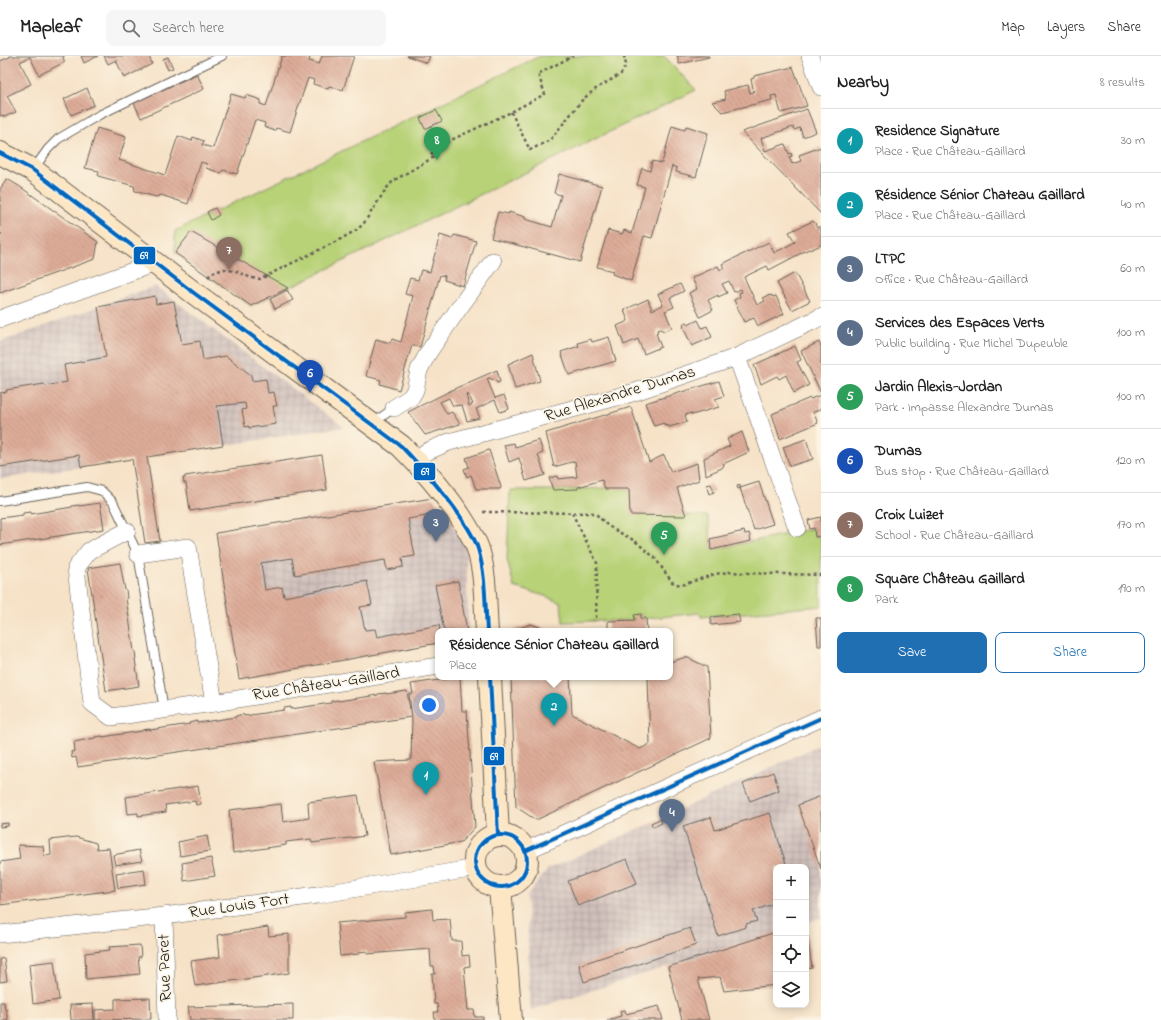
<!DOCTYPE html>
<html lang="en">
<head>
<meta charset="utf-8">
<style>
  :root { --surface:#fff; --page:#f6f6f6; --text:#222; --muted:#767676; --line:#e0e0e0; --accent:#1f6fb2 }
  body { margin:0; font-family:"Indie Flower",sans-serif; background:var(--page); color:var(--text) }
  .controls { position:absolute; right:12px; bottom:12px; display:grid; overflow:hidden; border-radius:8px; box-shadow:0 2px 10px #0003 }
  .controls button { width:36px; height:36px; display:grid; place-items:center; padding:0; border:0; border-bottom:1px solid var(--line); background:var(--surface); color:var(--text); font:20px sans-serif }
  .you { position:absolute; left:429px; top:649px; width:14px; height:14px; margin:-10px; border:3px solid #fff; border-radius:50%; background:#1a73e8; box-shadow:0 0 0 6px #1a73e833 }
  .badge { display:grid; place-items:center; width:26px; height:26px; border-radius:50%; background:var(--accent); color:#fff; font-size:13px; font-weight:700 }
  .pin { position:absolute; translate:-50% -33px; filter:drop-shadow(0 1px 2px #0008) }
  .pin::after { content:''; position:absolute; top:21px; width:14px; height:12px; background:inherit; clip-path:polygon(0 0,100% 0,50% 100%) }
  .popup { position:absolute; left:435px; top:572px; width:238px; height:52px; box-sizing:border-box; display:grid; place-content:center; border-radius:8px; background:var(--surface); filter:drop-shadow(0 1px 3px #0005); font-size:13px; white-space:nowrap; color:var(--muted) }
  .popup b { font-size:15px; color:var(--text) }
  .popup::after { content:''; position:absolute; left:50%; top:100%; margin-left:-8px; border:8px solid transparent; border-top-color:var(--surface) }
  .list { margin:0; padding:0; list-style:none }
  h2 { display:flex; justify-content:space-between; align-items:center; height:52px; margin:0; padding:0 16px; font-size:17px }
  h2 small { font-size:13px; font-weight:400; color:var(--muted) }
  .list li { display:grid; grid-template-columns:26px 1fr auto; gap:12px; align-items:center; box-sizing:border-box; height:64px; padding:0 16px; border-top:1px solid var(--line) }
  .list b { display:block; font-size:15px; white-space:nowrap }
  .list p { margin:0; font-size:13px; white-space:nowrap; color:var(--muted) }
  .list em { font-size:13px; font-style:normal; color:var(--muted) }
  .actions { display:flex; gap:8px; padding:12px 16px }
  .actions a { flex:1; padding:9px 0; border:1px solid var(--accent); border-radius:8px; text-align:center; font-size:14px; color:var(--accent) }
  .actions .main { background:var(--accent); color:#fff }
  .icon { flex:none; width:22px; height:22px; fill:none; stroke:currentColor; stroke-width:2; stroke-linecap:round; stroke-linejoin:round }
  .map { position:relative; flex:none; width:821px; height:964px; overflow:hidden }
  header { display:flex; align-items:center; gap:24px; box-sizing:border-box; height:56px; padding:0 20px; background:var(--surface); border-bottom:1px solid var(--line) }
  header strong { font-size:19px }
  nav { display:flex; gap:22px; margin-inline-start:auto; font-size:14px }
  .search { width:280px; height:36px; background:var(--page); display:flex; align-items:center; gap:10px; box-sizing:border-box; padding:0 14px; border-radius:8px; color:var(--muted); font-size:15px }
  main { display:flex }
  aside { flex:1; background:var(--surface) }
  .map>svg:first-child { display:block }
</style>
</head>
<body>
<header>
<strong>Mapleaf</strong>
<div class="search"><svg class="icon" aria-label="search" viewBox="0 0 24 24"><circle cx="10" cy="10" r="6"/><path d="M15 15l6 6"/></svg>Search here</div>
<nav><a>Map</a><a>Layers</a><a>Share</a></nav>
</header>
<main>
<div class="map">
<svg width="821" height="964" viewBox="0 0 821 964">
  <defs>
    <pattern id="industrial-grid" width="8" height="8" patternUnits="userSpaceOnUse"><rect width="8" height="8" fill="#d0c0bc"/><path d="M0 4h8M4 0v8" fill="none" stroke="#b2a4a1"/></pattern>
    <pattern id="building-back-hatch" width="6" height="6" patternUnits="userSpaceOnUse"><rect width="6" height="6" fill="#ddac98"/><path d="M-1 5l2 2M0 0l6 6M5-1l2 2" fill="none" stroke="#bd9382"/></pattern>
  </defs>
  <rect width="100%" height="100%" fill="#fcf5e5"/>
  <filter id="ink" filterUnits="userSpaceOnUse"><feTurbulence type="fractalNoise" baseFrequency=".025" numOctaves="2"/><feDisplacementMap in="SourceGraphic" scale="8" xChannelSelector="R" yChannelSelector="G"/><feConvolveMatrix kernelMatrix="1 2 1 2 8 2 1 2 1" color-interpolation-filters="sRGB"/></filter>
  <filter id="wash" filterUnits="userSpaceOnUse"><feTurbulence type="fractalNoise" baseFrequency=".012" numOctaves="4" result="noise"/><feDisplacementMap in="SourceGraphic" scale="16" xChannelSelector="R" yChannelSelector="G"/><feGaussianBlur stdDeviation="0.9" result="paint"/><feColorMatrix in="noise" values="0 0 0 0 0 0 0 0 0 0 0 0 0 0 0 0 0 1.4 0 .05"/><feComposite in="paint" operator="in"/></filter>
  <g filter="url(#wash)">
    <rect width="100%" height="100%" fill="#f6e2c7"/>
    <g fill="url(#industrial-grid)">
      <polygon points="155,230 344,371 0,423 0,286"/>
      <polygon points="433,442 466,487 468,575 438,575 438,587 239,623 216,477"/>
      <polygon points="821,688 821,862 806,867 806,811 776,811 776,876 531,954 529,936 527,840 548,813 660,763"/>
    </g>
    <g fill="#b7d277" stroke="#6a774a">
      <polygon points="540,0 664,0 696,34 251,250 175,197 175,175"/>
      <polygon points="605,432 629,433 685,459 708,460 712,494 814,472 815,481 821,480 821,550 701,561 700,557 641,563 641,558 635,559 635,564 563,566 561,547 545,540 514,531 507,503 510,434 560,434"/>
    </g>
    <g id="blocks">
      <g fill="url(#building-back-hatch)" fill-rule="evenodd">
        <polygon points="9,0 64,0 64,1 63,2 65,6 39,19 30,1 20,6 31,28 7,40 16,56 4,61 3,59 0,60 0,5 10,1"/>
        <polygon points="81,0 98,0 84,7"/>
        <polygon points="104,0 149,0 152,8 124,22 116,4 108,8"/>
        <polygon points="282,0 308,0 310,1 309,5 319,8 322,0 354,0 343,34 329,30 328,33 313,28 314,24 308,22 290,76 276,72 275,75 264,71 265,67 255,64 237,118 223,114 221,117 206,112 207,108 201,106 188,148 161,139 156,141 135,135 134,130 98,120 99,115 85,112 97,72 126,81 119,104 165,119 178,80 192,85 193,81 204,85 202,89 213,92 231,38 245,42 246,39 261,44 260,48 266,50"/>
        <polygon points="407,0 430,0 427,7"/>
        <polygon points="677,0 709,0 709,1 679,8"/>
        <polygon points="168,1 173,12 168,14 163,3"/>
        <polygon points="793,11 807,50 781,57 776,39 771,40 772,44 722,56 712,46 726,43 724,35 748,29 750,37 754,36 751,23 754,22 754,20"/>
        <polygon points="197,18 204,33 141,62 134,47"/>
        <polygon points="87,32 94,49 71,59 64,43"/>
        <polygon points="807,53 816,76 803,81 800,72 794,74 793,71 761,82 765,95 785,88 789,98 791,97 792,100 789,101 792,108 801,105 799,99 821,91 821,158 742,76"/>
        <polygon points="436,54 442,65 425,73 420,62"/>
        <polygon points="672,70 685,74 686,70 708,77 696,121 676,116 677,112 672,110 652,182 644,180 631,225 612,218 613,215 597,211 608,174 622,178 624,174 632,177 645,131 637,129 642,112 650,115 652,105 662,107"/>
        <polygon points="559,118 602,130 580,206 491,182 498,156 509,158 509,156 525,161 525,163 552,171 561,139 554,137"/>
        <polygon points="7,123 19,130 98,186 95,203 0,237 0,179 2,178 0,176 0,133"/>
        <polygon points="215,152 219,159 211,164 207,156"/>
        <polygon points="813,165 816,168 815,168 817,172 821,170 821,189 810,194 809,193 769,214 767,210 744,221 757,249 765,245 763,242 770,239 770,240 772,239 773,241 776,240 784,258 758,270 754,262 744,266 734,244 740,241 739,237 742,236 741,233 734,236 729,225 722,228 727,237 718,241 718,239 708,244 713,254 700,261 689,237 697,233 692,222 718,210 720,214 724,212 722,208 769,186 774,197 795,186 789,176"/>
        <polygon points="191,176 288,232 251,250 175,197"/>
        <polygon points="440,179 452,183 454,179 476,185 463,230 444,224 445,220 440,219 420,291 412,289 399,334 380,328 381,324 366,320 376,283 390,287 392,283 401,286 413,240 405,238 410,222 418,224 421,214 430,216"/>
        <polygon points="795,217 810,245 792,254 777,227"/>
        <polygon points="680,228 684,235 670,242 674,251 665,255 672,272 664,275 660,273 657,274 658,277 656,277 661,291 644,298 638,283 624,289 617,270 628,265 624,254 648,243 652,254 663,249 658,238"/>
        <polygon points="287,234 293,244 275,253 270,243"/>
        <polygon points="155,240 156,248 174,245 182,288 200,285 203,304 226,300 251,319 252,325 266,323 268,337 274,336 277,350 273,350 276,368 249,372 249,370 245,371 242,354 246,353 245,347 217,350 223,389 147,401 160,485 145,487 132,403 81,411 79,399 0,411 0,337 7,336 6,334 44,328 45,330 67,326 64,309 106,301 98,251"/>
        <polygon points="698,264 702,272 707,270 712,281 692,290 683,271 684,270 683,268 686,266 688,269"/>
        <polygon points="609,281 616,305 569,319 561,296 579,290 578,287 591,283 592,286"/>
        <polygon points="819,286 821,291 821,337 801,295"/>
        <polygon points="795,290 801,304 797,306 809,329 794,337 786,319 779,323 777,320 761,328 754,309"/>
        <polygon points="533,297 540,325 515,333 508,308"/>
        <path d="M497 314 500 326 497 327 496 325 489 322 487 323 495 342 504 339 509 353 500 356 495 344 476 353 480 362 467 365 462 349 453 350 449 342 440 346 447 358 452 356 460 368 425 379 408 356 456 332ZM468 338 473 348 469 350 466 339Z"/>
        <polygon points="719,325 724,340 715,343 719,351 692,359 691,357 685,359 687,366 669,371 668,369 665,370 664,367 654,370 645,347"/>
        <polygon points="821,339 821,353 813,356 818,367 780,383 772,358 810,342 810,343"/>
        <polygon points="631,351 649,406 664,399 671,416 697,407 699,424 677,432 686,460 630,459 629,433 605,433 602,424 578,431 578,433 553,434 549,422 557,420 558,423 577,421 575,405 554,411 546,377"/>
        <polygon points="742,376 749,396 723,408 724,409 722,412 706,419 704,402 730,390 727,383"/>
        <polygon points="806,383 813,403 790,410 783,391"/>
        <polygon points="539,384 543,397 538,399 545,419 526,425 519,402 509,406 504,389 514,387 515,391"/>
        <polygon points="489,394 501,431 500,433 476,433 471,419 467,421 464,413 469,411 466,402"/>
        <polygon points="322,399 327,434 190,455 186,427 184,427 183,422 185,422 185,420"/>
        <polygon points="759,426 773,468 754,474 740,432 738,433 737,430 740,429 740,432"/>
        <polygon points="711,428 714,436 709,438 706,429"/>
        <polygon points="433,442 444,457 408,463 415,500 402,502 403,511 387,514 385,504 295,519 292,502 261,507 265,534 282,531 284,541 367,525 372,549 360,551 365,574 375,573 377,581 439,569 440,575 438,575 438,587 239,623 216,477"/>
        <polygon points="100,447 104,473 0,489 0,462 23,459 23,457 31,456 31,458 72,451 72,450 79,449 79,450"/>
        <polygon points="821,461 821,480 815,481 814,472 810,473 808,464"/>
        <polygon points="744,475 745,478 749,477 751,485 711,494 710,483"/>
        <polygon points="120,507 125,534 126,534 127,542 126,542 134,595 135,595 136,603 135,603 139,630 106,635 88,512"/>
        <polygon points="458,525 467,575 444,575 435,529"/>
        <polygon points="641,558 641,563 646,562 647,575 608,575 608,565 635,564 634,559"/>
        <polygon points="738,558 740,566 711,569 711,561"/>
        <polygon points="816,562 821,562 821,590 818,590"/>
        <polygon points="531,568 552,575 510,575"/>
        <polygon points="686,601 707,611 711,682 536,764 516,751 511,621 570,621 572,658 640,693 650,688 648,621 670,621 670,606"/>
        <polygon points="460,621 462,655 467,655 475,771 461,786 391,799 374,706 411,704 412,662 409,638 413,638 411,628"/>
        <polygon points="407,635 411,661 78,711 76,701 72,702 71,696 75,695 74,686 95,682 95,681 102,680 102,681 142,675 142,674 150,673 150,674 190,668 189,667 197,665 197,667 236,661 236,660 243,658 244,660 284,654 284,652 291,651 291,653 331,647 331,645 338,644 338,645 378,639 378,638 386,637 386,638"/>
        <polygon points="773,716 779,734 750,745 743,728"/>
        <polygon points="198,730 201,748 196,749 195,745 165,749 166,756 138,760 138,757 128,758 126,741"/>
        <polygon points="358,739 365,780 312,787 311,783 286,786 286,789 233,797 229,754 281,748 283,766 309,762 308,746"/>
        <polygon points="821,740 821,813 798,749"/>
        <polygon points="770,757 787,811 776,811 776,847 753,855 757,865 746,868 746,871 718,880 683,770 711,761 715,774"/>
        <polygon points="660,763 662,767 653,771 651,767"/>
        <polygon points="8,767 8,770 0,771 0,768"/>
        <polygon points="207,780 210,795 180,800 178,786"/>
        <polygon points="76,781 96,787 97,793 109,792 115,834 0,849 0,806 20,803 18,789 43,790 44,800 51,799 50,784"/>
        <polygon points="139,794 142,805 115,809 113,799"/>
        <polygon points="211,802 215,820 184,825 182,807"/>
        <polygon points="627,803 637,827 578,850 568,825"/>
        <polygon points="144,813 146,828 118,832 116,817"/>
        <polygon points="432,853 433,864 450,863 452,885 461,885 462,900 469,899 470,910 464,911 468,954 474,954 475,961 483,961 483,964 435,964 434,956 438,956 437,948 434,948 432,918 435,918 434,910 431,910 430,893 367,898 367,895 359,896 359,898 340,900 337,867 405,861 405,856"/>
        <polygon points="268,871 269,880 289,878 289,917 195,930 191,905 220,901 218,879"/>
        <polygon points="690,872 696,889 584,926 579,909"/>
        <polygon points="776,876 776,929 724,935 720,921 698,923 709,964 682,964 668,911"/>
        <polygon points="807,876 812,912 806,913 806,877"/>
        <polygon points="140,889 141,901 138,901 140,918 86,923 85,897 110,894 109,891"/>
        <polygon points="4,902 7,925 0,926 0,903"/>
        <polygon points="54,905 59,944 33,948 29,908"/>
        <polygon points="150,942 151,963 95,964 95,954 115,953 115,943"/>
        <polygon points="0,946 4,946 5,954 6,953 8,964 0,964"/>
        <polygon points="93,948 94,964 71,964 70,949"/>
        <polygon points="293,948 293,964 190,964 188,951"/>
        <polygon points="659,950 663,964 607,964 621,960 620,955 625,954 626,958"/>
      </g>
    </g>
  </g>
  <g filter="url(#ink)">
    <use href="#blocks" fill-opacity="0" stroke="#686158" stroke-width="1"/>
    <g fill="none" stroke-linecap="round" stroke-linejoin="round">
      <defs>
        <g id="lane">
          <polyline points="33,114 48,93 58,83 99,59 222,0"/>
          <polyline points="373,367 394,352"/>
          <polyline points="0,445 87,431 102,435 113,446 138,498 164,654"/>
        </g>
        <g id="street">
          <polyline points="810,0 821,31"/>
          <polyline points="0,263 155,207"/>
          <polyline points="737,301 797,472"/>
          <polyline points="394,352 411,341 415,334 419,314 428,297 457,255 493,205"/>
          <polyline points="416,405 426,396 449,386 632,337 737,301 821,261"/>
          <polyline points="127,475 89,495 76,512 92,647 111,661 214,647 438,610"/>
          <polyline points="138,498 188,491 214,647"/>
          <polyline points="525,795 821,662"/>
          <polyline points="164,860 167,964"/>
          <polyline points="0,878 164,860 317,839 476,812"/>
        </g>
        <g id="secondary">
          <path d="M0 97 33 114 194 237 401 390C425 414 447 439 465 468 470 476 475 484 478 493 486 519 485 548 487 575"/>
          <polyline points="490,621 498,779"/>
          <circle cx="501" cy="805" r="26"/>
          <polyline points="500,831 511,964"/>
        </g>
      </defs>
      <use href="#lane" stroke="#686158" stroke-width="10"/>
      <use href="#street" stroke="#686158" stroke-width="18"/>
      <use href="#secondary" stroke="#686158" stroke-width="24"/>
      <g stroke="#686158" stroke-width="2.5" stroke-dasharray="3 3" stroke-linecap="butt">
        <polyline points="511,56 530,94 550,84 583,43 597,32 621,18 626,9 624,0"/>
        <polyline points="208,221 212,217 224,213 239,216 251,222 260,223 339,184 358,173 364,167 386,133 393,125 434,101 430,94 511,56 545,38 538,18 573,0"/>
        <polyline points="483,456 595,457 608,470 635,485 655,502 672,526 676,528 682,529 715,518 729,516 745,517 821,519"/>
        <polyline points="572,457 597,507 596,565"/>
      </g>
      <use href="#lane" stroke="#fff" stroke-width="8"/>
      <use href="#street" stroke="#fff" stroke-width="17"/>
      <use href="#secondary" stroke="#fce6c4" stroke-width="22"/>
      <defs>
        <g id="bus-1">
          <path d="M0 97 33 114 194 237 401 390C423 413 444 436 462 463 468 472 475 482 478 493 486 519 485 548 487 575"/>
          <polyline points="490,621 498,779"/>
          <circle cx="501" cy="805" r="26"/>
          <polyline points="525,795 821,662"/>
        </g>
      </defs>
      <use href="#bus-1" stroke="#fcf5e5" stroke-width="7"/>
      <use href="#bus-1" stroke="#0065bd" stroke-width="4"/>
    </g>
  </g>
  <g text-anchor="middle" dominant-baseline="central" stroke-width="3.5" stroke-linejoin="round" paint-order="stroke">
    <g font-size="17" fill="#1c1c1c" stroke="#fcf5e5">
      <text transform="translate(620 338) rotate(-17)">Rue Alexandre Dumas</text>
      <text transform="translate(326 628) rotate(-9)">Rue Château-Gaillard</text>
      <text transform="translate(239 850) rotate(-8)">Rue Louis Fort</text>
      <text transform="translate(165 912) rotate(-92)">Rue Paret</text>
    </g>
  </g>
  <g stroke="#fcf5e5" stroke-width="1.5">
    <rect x="133" y="190" width="23" height="19" rx="4" fill="#0065bd"/>
    <rect x="413" y="406" width="23" height="19" rx="4" fill="#0065bd"/>
    <rect x="483" y="690" width="22" height="20" rx="4" fill="#0065bd"/>
  </g>
  <g font-size="11" text-anchor="middle" font-weight="bold" fill="#fff">
    <text x="144" y="203">69</text>
    <text x="425" y="419">69</text>
    <text x="494" y="704">69</text>
  </g>
</svg>
<div class="controls">
<button>+</button>
<button>−</button>
<button><svg class="icon" aria-label="locate" viewBox="0 0 24 24"><circle cx="12" cy="12" r="6"/><path d="M12 2v4M12 18v4M2 12h4M18 12h4"/></svg></button>
<button><svg class="icon" aria-label="layers" viewBox="0 0 24 24"><path d="M12 4l9 5-9 5-9-5zM3 14l9 5 9-5"/></svg></button>
</div>
<div class="you"></div>
<div class="pin badge" style="left:426px;top:739px;background:#0f9aa8">1</div>
<div class="pin badge" style="left:554px;top:670px;background:#0f9aa8">2</div>
<div class="popup"><b>Résidence Sénior Chateau Gaillard</b>Place</div>
<div class="pin badge" style="left:436px;top:486px;background:#5c6f8a">3</div>
<div class="pin badge" style="left:672px;top:776px;background:#5c6f8a">4</div>
<div class="pin badge" style="left:664px;top:499px;background:#2e9e5b">5</div>
<div class="pin badge" style="left:310px;top:337px;background:#1a4fb4">6</div>
<div class="pin badge" style="left:229px;top:214px;background:#8d6e63">7</div>
<div class="pin badge" style="left:437px;top:104px;background:#2e9e5b">8</div>
</div>
<aside>
<h2>Nearby<small>8 results</small></h2>
<ul class="list">
<li><span class="badge" style="background:#0f9aa8">1</span><div><b>Residence Signature</b><p>Place · Rue Château-Gaillard</p></div><em>30 m</em></li>
<li><span class="badge" style="background:#0f9aa8">2</span><div><b>Résidence Sénior Chateau Gaillard</b><p>Place · Rue Château-Gaillard</p></div><em>40 m</em></li>
<li><span class="badge" style="background:#5c6f8a">3</span><div><b>LTPC</b><p>Office · Rue Château-Gaillard</p></div><em>60 m</em></li>
<li><span class="badge" style="background:#5c6f8a">4</span><div><b>Services des Espaces Verts</b><p>Public building · Rue Michel Dupeuble</p></div><em>100 m</em></li>
<li><span class="badge" style="background:#2e9e5b">5</span><div><b>Jardin Alexis-Jordan</b><p>Park · Impasse Alexandre Dumas</p></div><em>100 m</em></li>
<li><span class="badge" style="background:#1a4fb4">6</span><div><b>Dumas</b><p>Bus stop · Rue Château-Gaillard</p></div><em>120 m</em></li>
<li><span class="badge" style="background:#8d6e63">7</span><div><b>Croix Luizet</b><p>School · Rue Château-Gaillard</p></div><em>170 m</em></li>
<li><span class="badge" style="background:#2e9e5b">8</span><div><b>Square Château Gaillard</b><p>Park</p></div><em>190 m</em></li>
</ul>
<div class="actions"><a class="main">Save</a><a>Share</a></div>
</aside>
</main>
</body>
</html>
